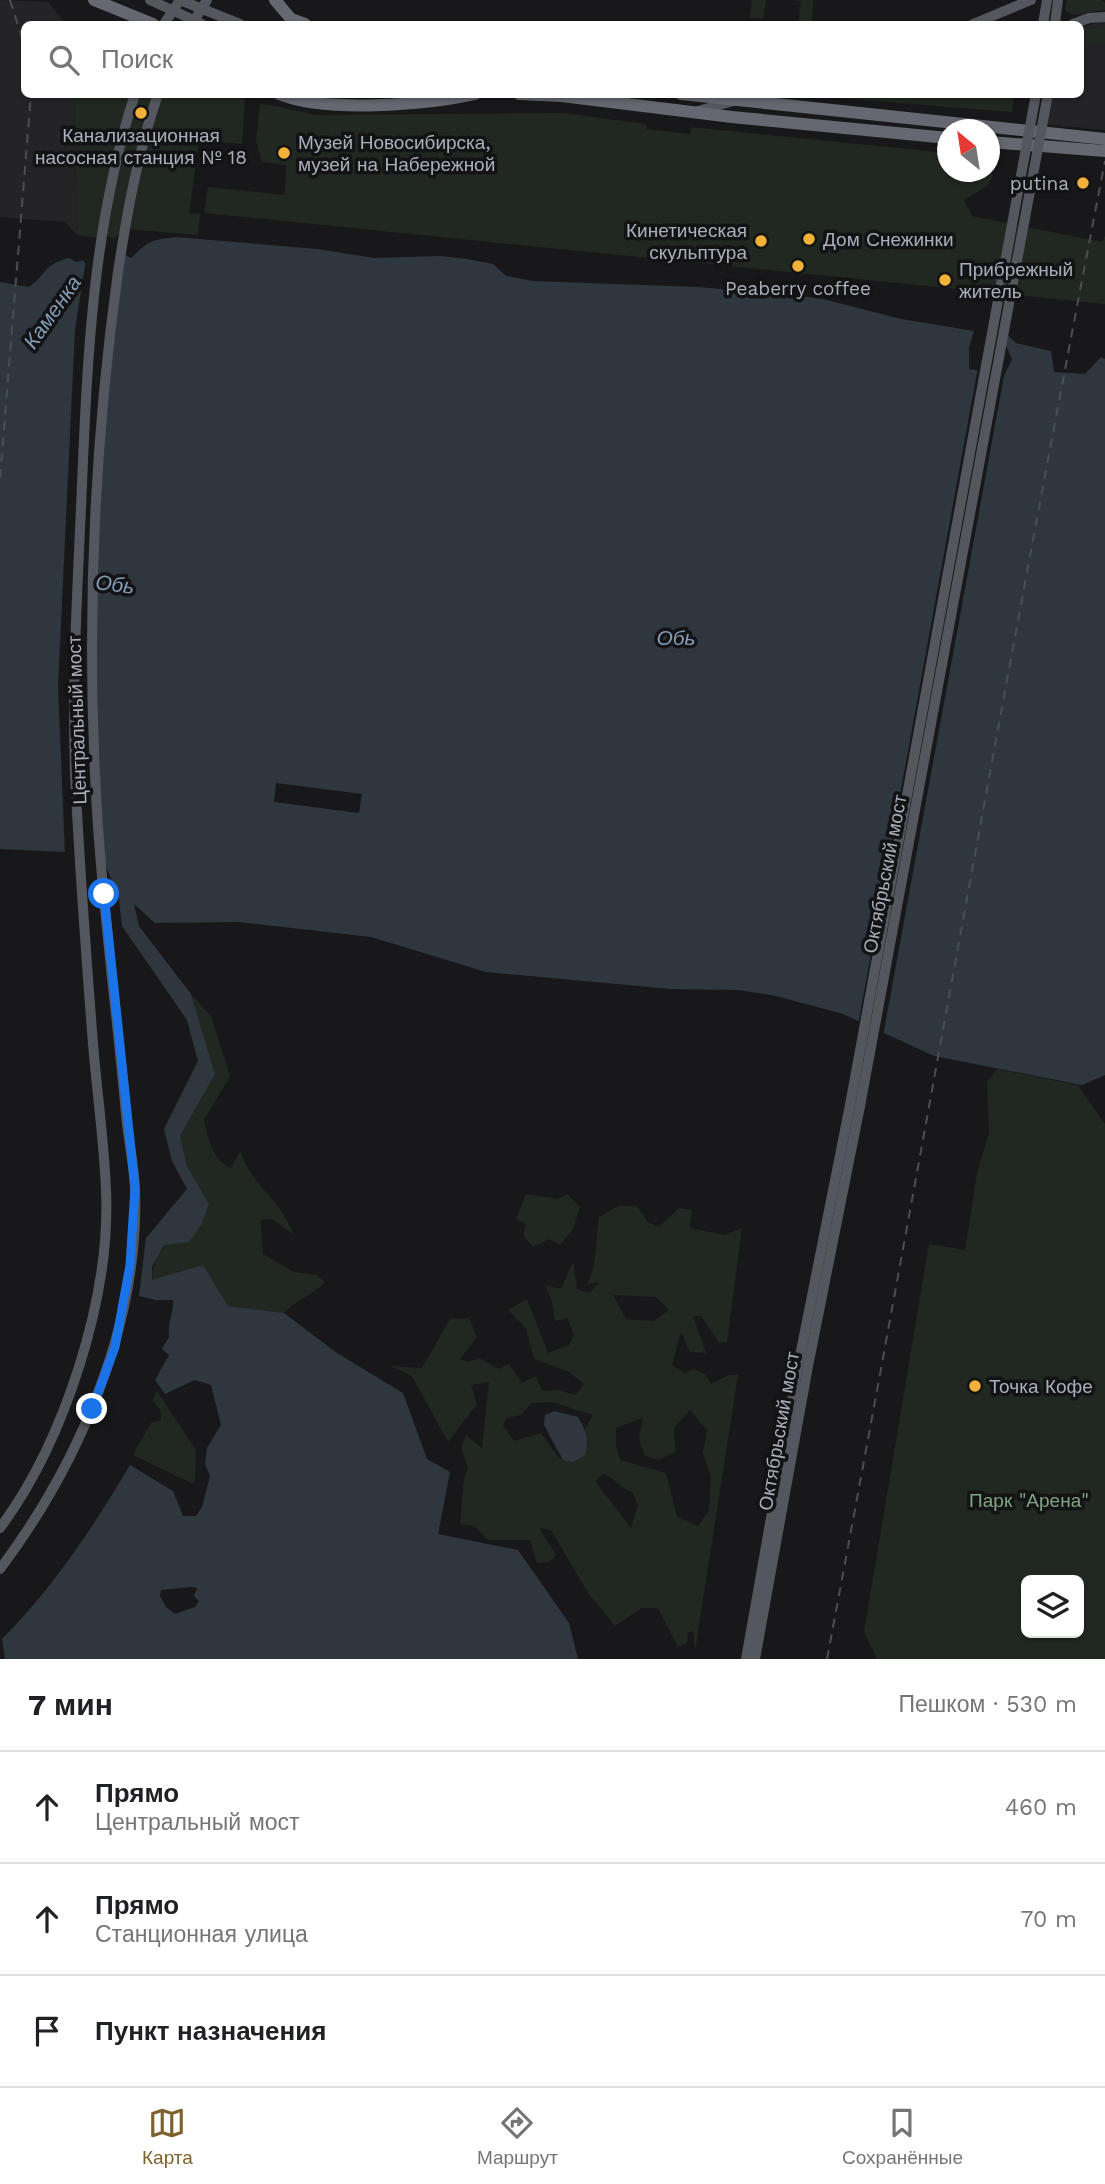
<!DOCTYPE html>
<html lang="ru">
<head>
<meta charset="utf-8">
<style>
  :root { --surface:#fff; --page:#f6f6f6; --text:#202124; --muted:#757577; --line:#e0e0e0; --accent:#7e622d }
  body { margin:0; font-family:"Work Sans",sans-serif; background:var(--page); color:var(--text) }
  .controls { position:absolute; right:21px; bottom:21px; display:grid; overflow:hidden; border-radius:10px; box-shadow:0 2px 5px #0004 }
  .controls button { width:63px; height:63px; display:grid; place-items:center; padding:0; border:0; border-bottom:2px solid var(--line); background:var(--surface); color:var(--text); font:35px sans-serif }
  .compass { position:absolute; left:937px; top:119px; width:63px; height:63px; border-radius:50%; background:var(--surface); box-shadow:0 2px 5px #0004; rotate:330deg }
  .stop { position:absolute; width:21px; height:21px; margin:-16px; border:5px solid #1a73e8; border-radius:50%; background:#fff }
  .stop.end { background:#1a73e8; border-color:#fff; box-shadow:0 2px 7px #0008 }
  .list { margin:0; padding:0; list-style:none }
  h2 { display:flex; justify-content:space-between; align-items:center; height:91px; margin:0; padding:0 28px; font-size:30px }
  h2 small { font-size:23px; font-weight:400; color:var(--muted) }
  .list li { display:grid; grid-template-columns:46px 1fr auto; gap:21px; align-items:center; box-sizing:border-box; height:112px; padding:0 28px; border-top:2px solid var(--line) }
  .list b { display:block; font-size:26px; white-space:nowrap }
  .list p { margin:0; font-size:23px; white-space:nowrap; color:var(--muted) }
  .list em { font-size:23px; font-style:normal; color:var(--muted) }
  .icon { flex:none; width:38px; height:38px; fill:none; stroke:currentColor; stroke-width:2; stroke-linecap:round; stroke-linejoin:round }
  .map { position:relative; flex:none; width:1105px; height:1659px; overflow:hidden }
  .search { position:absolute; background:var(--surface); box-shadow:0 2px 5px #0004; left:21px; right:21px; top:21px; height:77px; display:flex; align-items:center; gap:18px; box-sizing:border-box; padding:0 24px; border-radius:10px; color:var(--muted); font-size:26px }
  .sheet { height:427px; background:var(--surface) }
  nav { display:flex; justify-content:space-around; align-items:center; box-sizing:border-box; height:98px; border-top:2px solid var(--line); background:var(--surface); font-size:19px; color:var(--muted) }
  nav a { display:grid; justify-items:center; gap:4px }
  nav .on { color:var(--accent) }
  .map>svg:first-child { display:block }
</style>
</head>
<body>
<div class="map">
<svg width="1105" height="1659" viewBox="0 0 1105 1659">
  <rect width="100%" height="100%" fill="#18181a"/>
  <g fill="#242427">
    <polygon points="0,0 48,2 66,24 24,24 24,94 74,95 77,235 65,222 0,217"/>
    <polygon points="1105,21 1105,130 1044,124 1049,95 1080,94 1081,27"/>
  </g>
  <g fill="#202821" fill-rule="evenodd">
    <polygon points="752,0 766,0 763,19 750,18"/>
    <polygon points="792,0 813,0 812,24 798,24 801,1"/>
    <polygon points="1067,0 1101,0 1105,3 1105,10 1074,15 1065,11"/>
    <polygon points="1105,25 1105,43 1081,47 1081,33"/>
    <polygon points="230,94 245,100 242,144 199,140 189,214 200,213 198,235 125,229 112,240 77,235 74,95"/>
    <polygon points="800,95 1014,95 1012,112"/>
    <polygon points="260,103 316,115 564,113 646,124 646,129 690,134 691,127 947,153 948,172 990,172 990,161 993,176 988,185 964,200 972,216 1102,242 1105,236 1105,304 204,213 208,187 285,195 286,165 262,162 256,141"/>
    <path d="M191 994 211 1016 230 1076 204 1120C208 1138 213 1161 231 1168L240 1151C251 1185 282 1201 294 1235L272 1219 261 1220 263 1254 294 1272 317 1275 325 1282C312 1296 297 1299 284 1313L228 1306 152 1281C152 1246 185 1226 209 1204L187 1166 180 1136 215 1074Z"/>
    <path d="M997 1069 1078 1085 1105 1124V1659H877L864 1632 929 1244 965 1250 977 1173 989 1133 987 1082ZM1026 1580H1079V1633H1026Z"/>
    <polygon points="526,1194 558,1199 567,1194 580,1207 573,1229 560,1245 549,1239 533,1247 523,1235 526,1224 516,1219"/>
    <path d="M618 1206H637L648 1222 659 1227 679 1208 692 1210 690 1228 725 1235 742 1228 727 1342 719 1343 701 1316H693L706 1353 690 1352 681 1332 672 1365 684 1373 693 1369 705 1374 711 1384 729 1375H738L695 1651 693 1630 688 1633 687 1643 678 1647 658 1608H642L615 1626 588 1593 551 1530 539 1528 556 1555 549 1562 537 1563 530 1540H488L474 1526 460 1524 464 1479 468 1467 461 1448 466 1435 482 1448 489 1382 471 1385 477 1404 448 1442 412 1376 390 1366 422 1368 450 1319 469 1318 477 1337 460 1359 468 1362 479 1358 499 1369 509 1364 522 1383 536 1376 542 1391 559 1390 575 1395 584 1384 569 1372 534 1359 526 1328 508 1310 527 1299 548 1353 569 1345 574 1335 567 1318 555 1321 552 1301 545 1285 561 1289 573 1262 577 1289 589 1293 600 1282 587 1284C598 1265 595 1239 599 1217ZM613 1295 656 1297 669 1310 654 1321 626 1319ZM552 1402 593 1415 585 1429 589 1444 563 1460 557 1456 541 1433 514 1441 503 1425 507 1418 521 1415 531 1403ZM690 1410 707 1430 703 1453 711 1477 709 1510 698 1526 677 1516 666 1473 620 1460 616 1446V1428L643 1418 639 1438 644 1455 658 1460 675 1452 674 1428ZM603 1474C616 1478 619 1488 632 1492L638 1505 631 1528 595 1481Z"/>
    <polygon points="157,1391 196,1450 195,1482 191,1483 133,1455 151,1423 161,1420 160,1409 152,1400"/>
  </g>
  <g fill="#2e373e" fill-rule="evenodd">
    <path d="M176 237 317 249 374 258 441 256 467 259 493 264 506 276 533 281 698 287 819 298 901 319 974 331 969 347V369L1005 374 1012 359 1006 346V334L1016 343 1051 351 1054 372 1085 374 1101 357 1105 359V1075L1082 1085 934 1056 843 1014 776 996 739 990 671 989 486 972 371 937 239 922 155 923 134 904 139 926 191 994 215 1074 180 1136 187 1166 209 1204 201 1225 189 1242 164 1245 152 1267V1280L203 1265 228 1306 284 1313 337 1353 403 1393 427 1459 450 1472 438 1534 518 1550 569 1623 578 1659H5L2 1639C53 1588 94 1526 130 1465L173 1491 183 1516H196L202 1507 210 1476 205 1464 207 1448 221 1425 211 1385 195 1380 165 1394 155 1380 169 1355 162 1349 169 1337C167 1323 174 1313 173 1300H156L139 1296 146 1238 187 1189 172 1161 164 1129 198 1061 187 1020 122 926 119 900 105 863 66 852 0 849V282L29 287C47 274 44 264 69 258L76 262 83 260 86 264 108 246 131 258C151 240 147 241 176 237ZM191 1587 197 1588 194 1596 199 1601 195 1607 175 1614 166 1607 160 1596 161 1590Z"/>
    <path d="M554 1411 578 1417C586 1431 591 1441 584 1456L573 1462 563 1460 544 1425 545 1415Z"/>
  </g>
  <g fill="#18181a">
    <polygon points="103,235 113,238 111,248 121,250 94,503 101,866 65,855 58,686 75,329 87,253"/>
    <polygon points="1006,365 883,1036 858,1025 978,367 1003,370"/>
    <polygon points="276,783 362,794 359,813 274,802"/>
  </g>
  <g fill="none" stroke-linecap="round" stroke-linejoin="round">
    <g stroke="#55575e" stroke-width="10">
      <polyline points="150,0 202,24"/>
      <polyline points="180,0 240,24"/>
      <polyline points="973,24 1031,0"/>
      <polyline points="1043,24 1047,0"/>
      <polyline points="1055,24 1058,0"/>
      <polyline points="1073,24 1089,18 1105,17"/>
      <polyline points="698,111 758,94"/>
      <path d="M0 1528C64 1442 111 1298 106 1190 104 1141 97 1092 93 1044 86 953 79 863 75 772 72 684 77 596 81 508 87 367 91 229 135 94"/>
      <path d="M0 1569C79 1464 140 1324 135 1189 134 1164 128 1139 126 1114 117 1013 103 912 97 811 86 630 93 452 118 272 127 212 138 152 158 94"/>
      <polyline points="746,1659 798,1366 850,1105"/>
      <polyline points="755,1659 808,1366 860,1106"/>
    </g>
    <g stroke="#656870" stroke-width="12">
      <polyline points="94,0 153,24"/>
      <polyline points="275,0 291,19 305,24"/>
      <path d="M279 94C325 113 426 105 475 94"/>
      <polyline points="519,94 562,96 732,117 948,138"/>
      <polyline points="681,94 1105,139"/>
      <polyline points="990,142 1105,151"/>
    </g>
    <g stroke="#4c4e54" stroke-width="2" stroke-dasharray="9 7" stroke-linecap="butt">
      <polyline points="10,0 24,44"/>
      <polyline points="0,478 31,94"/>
      <path d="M827 1659C921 1160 1008 660 1105 161"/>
    </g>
    <g stroke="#55575e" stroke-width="10">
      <polyline points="164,24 180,0"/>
      <polyline points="192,24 207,0"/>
      <polyline points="850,1105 1036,94"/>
      <polyline points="860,1106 1048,94"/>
    </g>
  </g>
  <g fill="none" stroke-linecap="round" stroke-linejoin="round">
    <polyline stroke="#1a73e8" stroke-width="9" points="92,1409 115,1347 130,1265 135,1188 104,894"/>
  </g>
  <g fill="#f2b138" stroke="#131315" stroke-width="2.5">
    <circle cx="141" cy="113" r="7"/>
    <circle cx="284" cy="153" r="7"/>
    <circle cx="1083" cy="183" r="7"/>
    <circle cx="809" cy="239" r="7"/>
    <circle cx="761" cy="241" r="7"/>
    <circle cx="798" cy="266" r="7"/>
    <circle cx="945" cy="280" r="7"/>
    <circle cx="975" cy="1386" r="7"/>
  </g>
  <g text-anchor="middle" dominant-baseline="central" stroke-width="7" stroke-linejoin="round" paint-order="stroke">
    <g font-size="19" fill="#aaafba" stroke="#131315" text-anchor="start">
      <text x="141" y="135" text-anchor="middle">Канализационная<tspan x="141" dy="22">насосная станция № 18</tspan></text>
      <text x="298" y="142">Музей Новосибирска,<tspan x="298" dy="22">музей на Набережной</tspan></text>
      <text x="1069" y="183" text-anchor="end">putina</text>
      <text x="747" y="230" text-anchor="end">Кинетическая<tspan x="747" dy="22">скульптура</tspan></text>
      <text x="823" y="239">Дом Снежинки</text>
      <text x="959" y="269">Прибрежный<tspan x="959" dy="22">житель</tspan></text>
      <text x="798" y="288" text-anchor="middle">Peaberry coffee</text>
      <text x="989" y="1386">Точка Кофе</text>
    </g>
    <g font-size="19" fill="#aaafba" stroke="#131315">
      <text transform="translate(77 720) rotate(-92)">Центральный мост</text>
      <text transform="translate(885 874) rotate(-79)">Октябрьский мост</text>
      <text transform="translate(779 1431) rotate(-80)">Октябрьский мост</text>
    </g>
    <g font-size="19" fill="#81a583" stroke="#131315">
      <text x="1029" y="1500">Парк "Арена"</text>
    </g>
    <g font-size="21" font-style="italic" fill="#829db5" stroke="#131315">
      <text transform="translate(52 312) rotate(-55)">Каменка</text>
      <text transform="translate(115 584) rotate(7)">Обь</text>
      <text x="676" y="637">Обь</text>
    </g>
  </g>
</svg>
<div class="controls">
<button><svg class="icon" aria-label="layers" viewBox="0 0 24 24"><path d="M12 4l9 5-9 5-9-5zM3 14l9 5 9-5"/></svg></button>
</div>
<svg class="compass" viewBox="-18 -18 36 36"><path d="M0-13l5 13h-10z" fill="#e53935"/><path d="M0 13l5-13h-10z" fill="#757577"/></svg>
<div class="stop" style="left:104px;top:894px"></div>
<div class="stop end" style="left:92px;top:1409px"></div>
<div class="search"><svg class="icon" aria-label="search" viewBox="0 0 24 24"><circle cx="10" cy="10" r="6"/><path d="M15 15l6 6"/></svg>Поиск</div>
</div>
<section class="sheet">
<h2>7 мин<small>Пешком · 530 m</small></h2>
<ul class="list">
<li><svg class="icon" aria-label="ahead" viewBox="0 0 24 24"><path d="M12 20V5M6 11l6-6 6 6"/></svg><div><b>Прямо</b><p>Центральный мост</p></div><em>460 m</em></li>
<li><svg class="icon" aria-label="ahead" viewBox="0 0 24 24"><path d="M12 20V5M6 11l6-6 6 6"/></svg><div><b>Прямо</b><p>Станционная улица</p></div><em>70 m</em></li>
<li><svg class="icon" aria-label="arrive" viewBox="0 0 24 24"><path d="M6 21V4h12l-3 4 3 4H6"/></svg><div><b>Пункт назначения</b></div></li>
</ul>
</section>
<nav>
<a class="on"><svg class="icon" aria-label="map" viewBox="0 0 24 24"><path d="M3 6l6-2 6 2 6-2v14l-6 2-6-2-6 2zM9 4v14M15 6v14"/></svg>Карта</a>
<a><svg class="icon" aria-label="directions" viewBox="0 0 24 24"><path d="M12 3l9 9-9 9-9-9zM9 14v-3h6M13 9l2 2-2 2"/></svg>Маршрут</a>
<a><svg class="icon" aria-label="saved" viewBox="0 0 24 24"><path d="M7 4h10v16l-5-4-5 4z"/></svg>Сохранённые</a>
</nav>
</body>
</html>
